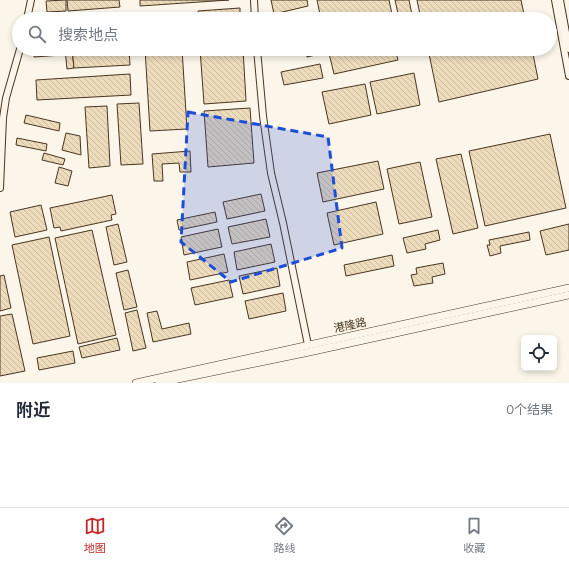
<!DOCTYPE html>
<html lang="zh">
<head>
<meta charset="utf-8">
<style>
  :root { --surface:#fff; --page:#f6f6f7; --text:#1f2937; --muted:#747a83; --line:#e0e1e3; --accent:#c62828 }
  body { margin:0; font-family:Jost,"Noto Sans SC",sans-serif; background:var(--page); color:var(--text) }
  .controls { position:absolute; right:12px; bottom:12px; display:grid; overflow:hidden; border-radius:6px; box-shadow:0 2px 6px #0003 }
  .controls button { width:36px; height:36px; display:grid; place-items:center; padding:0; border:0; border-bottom:1px solid var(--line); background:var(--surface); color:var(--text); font:20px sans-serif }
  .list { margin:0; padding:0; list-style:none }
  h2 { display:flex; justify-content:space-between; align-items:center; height:52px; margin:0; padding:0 16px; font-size:17px }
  h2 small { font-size:13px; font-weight:400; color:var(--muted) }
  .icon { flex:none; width:22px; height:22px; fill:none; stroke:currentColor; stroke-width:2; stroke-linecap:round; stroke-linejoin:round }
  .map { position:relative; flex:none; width:569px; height:383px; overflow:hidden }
  .search { position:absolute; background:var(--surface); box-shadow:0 2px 6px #0003; left:12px; right:12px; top:12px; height:44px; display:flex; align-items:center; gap:10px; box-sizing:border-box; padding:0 14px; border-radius:22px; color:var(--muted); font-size:15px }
  .sheet { height:124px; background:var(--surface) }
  nav { display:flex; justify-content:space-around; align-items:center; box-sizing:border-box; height:56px; border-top:1px solid var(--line); background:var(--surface); font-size:11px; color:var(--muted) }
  nav a { display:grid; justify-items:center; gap:2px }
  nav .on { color:var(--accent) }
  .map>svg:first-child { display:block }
</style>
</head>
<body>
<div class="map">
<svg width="569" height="383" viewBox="0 0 569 383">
  <defs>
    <pattern id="building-back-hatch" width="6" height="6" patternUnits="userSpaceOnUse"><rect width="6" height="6" fill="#ecdcbc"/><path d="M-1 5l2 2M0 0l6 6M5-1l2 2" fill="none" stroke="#ccbda1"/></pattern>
  </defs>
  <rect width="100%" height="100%" fill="#fbf6e9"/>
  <g fill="url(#building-back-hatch)" stroke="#4a3520">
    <polygon points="66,0 66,11 47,12 46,1"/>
    <polygon points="67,0 119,0 120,7 68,11"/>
    <polygon points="140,0 229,0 140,6"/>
    <polygon points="271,0 307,0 308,6 274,14"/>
    <polygon points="317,0 389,0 393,19 321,19"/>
    <polygon points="395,0 409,0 412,15 399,18"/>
    <polygon points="417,0 521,0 525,19 421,19"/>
    <polygon points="240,8 240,19 198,19 198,11"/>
    <polygon points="179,13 180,19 143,19 142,16"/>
    <polygon points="310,13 311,19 283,19"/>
    <polygon points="127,14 128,19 61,19"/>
    <polygon points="34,49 62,49 62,55 34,57"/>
    <polygon points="65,49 72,49 74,68 67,69"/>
    <polygon points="72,49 129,49 130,65 74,68"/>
    <polygon points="145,49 182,49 187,129 150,131"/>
    <polygon points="200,49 243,49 246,101 204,104"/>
    <polygon points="305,49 319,49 320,54 307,57"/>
    <polygon points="328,49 395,49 398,60 334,74"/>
    <polygon points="428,49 532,49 538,79 439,102"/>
    <polygon points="320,64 323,78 284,85 281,72"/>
    <polygon points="414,73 420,105 377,114 370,82"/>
    <polygon points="130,74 131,95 37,100 36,80"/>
    <polygon points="365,84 371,115 329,124 322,92"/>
    <polygon points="139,103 143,164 121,165 117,104"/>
    <polygon points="107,106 110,166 89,168 85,107"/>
    <polygon points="250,108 254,163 208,167 204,111"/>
    <polygon points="26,115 60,123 59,131 24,123"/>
    <polygon points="66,133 80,136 81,155 62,150"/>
    <polygon points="550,134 566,208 485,226 469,151"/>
    <polygon points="17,138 47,144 46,151 16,145"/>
    <polygon points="190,151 191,172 180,172 179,163 162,164 163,181 154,181 152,154"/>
    <polygon points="44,153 65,159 63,165 42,160"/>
    <polygon points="461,154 478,228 453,234 436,159"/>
    <polygon points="378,161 384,189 323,202 317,173"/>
    <polygon points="420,162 432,217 399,224 387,169"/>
    <polygon points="59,167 72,171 68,186 55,183"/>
    <polygon points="261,194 265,211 227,219 223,202"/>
    <polygon points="112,195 116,214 111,215 112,220 61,231 60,227 54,228 50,208"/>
    <polygon points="376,202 383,234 334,245 327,213"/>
    <polygon points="41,205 47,230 15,237 10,212"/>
    <polygon points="215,212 217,222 179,230 177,220"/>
    <polygon points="266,219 270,237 232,244 228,227"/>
    <polygon points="118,224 127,262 114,265 106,227"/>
    <polygon points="569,224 569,250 546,255 540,231"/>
    <polygon points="218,229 222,247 184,255 181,237"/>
    <polygon points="92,230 116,335 78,344 55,238"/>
    <polygon points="438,230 440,240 425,244 426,249 407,253 403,238"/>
    <polygon points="529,232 530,240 500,246 501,253 490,256 487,245 490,245 489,240"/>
    <polygon points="49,237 70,336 33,344 12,245"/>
    <polygon points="271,244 275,262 237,270 234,252"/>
    <polygon points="224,254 228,272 190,280 187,262"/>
    <polygon points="392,255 394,266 346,276 344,265"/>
    <polygon points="443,263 445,274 432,277 433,283 414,286 411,275 417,274 416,268"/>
    <polygon points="277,268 280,286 243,294 239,276"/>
    <polygon points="128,270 137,307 124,310 116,273"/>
    <polygon points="4,275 11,308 0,311 0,276"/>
    <polygon points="229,280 233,297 195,305 191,288"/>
    <polygon points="283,293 286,311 249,319 245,301"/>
    <polygon points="137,310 146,348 133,351 125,313"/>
    <polygon points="157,311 162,329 189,323 191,334 153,342 147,313"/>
    <polygon points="12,314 25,371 0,376 0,316"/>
    <polygon points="117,338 120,350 82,358 79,347"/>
    <polygon points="73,351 75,363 39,370 37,358"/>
  </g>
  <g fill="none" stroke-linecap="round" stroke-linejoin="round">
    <defs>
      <g id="secondary">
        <polyline points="254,0 255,19"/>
        <polyline points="555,0 569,76"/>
        <polyline points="560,0 569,49"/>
        <polyline points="27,19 31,0"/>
        <polyline points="257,49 263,116 271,173 283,223 308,345"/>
        <polyline points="0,188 3,118 6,98 20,49"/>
      </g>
      <g id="primary">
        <polyline points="136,383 569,288"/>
        <polyline points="159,383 309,352 569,295"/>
      </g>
    </defs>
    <use href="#secondary" stroke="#4a3520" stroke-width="8"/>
    <use href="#primary" stroke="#4a3520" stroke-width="8"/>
    <use href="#secondary" stroke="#fbf6e9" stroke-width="6"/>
    <use href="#primary" stroke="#fbf6e9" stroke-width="7"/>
  </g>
  <path fill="#1d4ed8" fill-opacity="0.2" stroke="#1d4ed8" stroke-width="3" stroke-dasharray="8 5" stroke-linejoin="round" d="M188 112 328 137 342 248 231 282 181 242Z"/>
  <g text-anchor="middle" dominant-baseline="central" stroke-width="3" stroke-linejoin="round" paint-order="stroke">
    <g font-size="11" fill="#4a3520" stroke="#fbf6e9">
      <text transform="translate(350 325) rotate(-12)">港隆路</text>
    </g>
  </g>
</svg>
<div class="controls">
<button><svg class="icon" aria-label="locate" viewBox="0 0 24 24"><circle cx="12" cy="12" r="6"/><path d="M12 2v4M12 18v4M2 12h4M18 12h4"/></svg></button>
</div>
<div class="search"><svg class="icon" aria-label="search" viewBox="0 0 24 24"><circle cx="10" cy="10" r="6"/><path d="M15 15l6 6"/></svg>搜索地点</div>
</div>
<section class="sheet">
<h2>附近<small>0个结果</small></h2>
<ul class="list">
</ul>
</section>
<nav>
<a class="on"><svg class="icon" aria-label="map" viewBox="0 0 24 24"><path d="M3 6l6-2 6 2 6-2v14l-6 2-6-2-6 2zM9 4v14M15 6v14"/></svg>地图</a>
<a><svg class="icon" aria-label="directions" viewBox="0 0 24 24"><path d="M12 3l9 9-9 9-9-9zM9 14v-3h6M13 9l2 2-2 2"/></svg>路线</a>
<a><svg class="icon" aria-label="saved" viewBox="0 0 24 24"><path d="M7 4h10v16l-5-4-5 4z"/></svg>收藏</a>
</nav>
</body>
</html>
